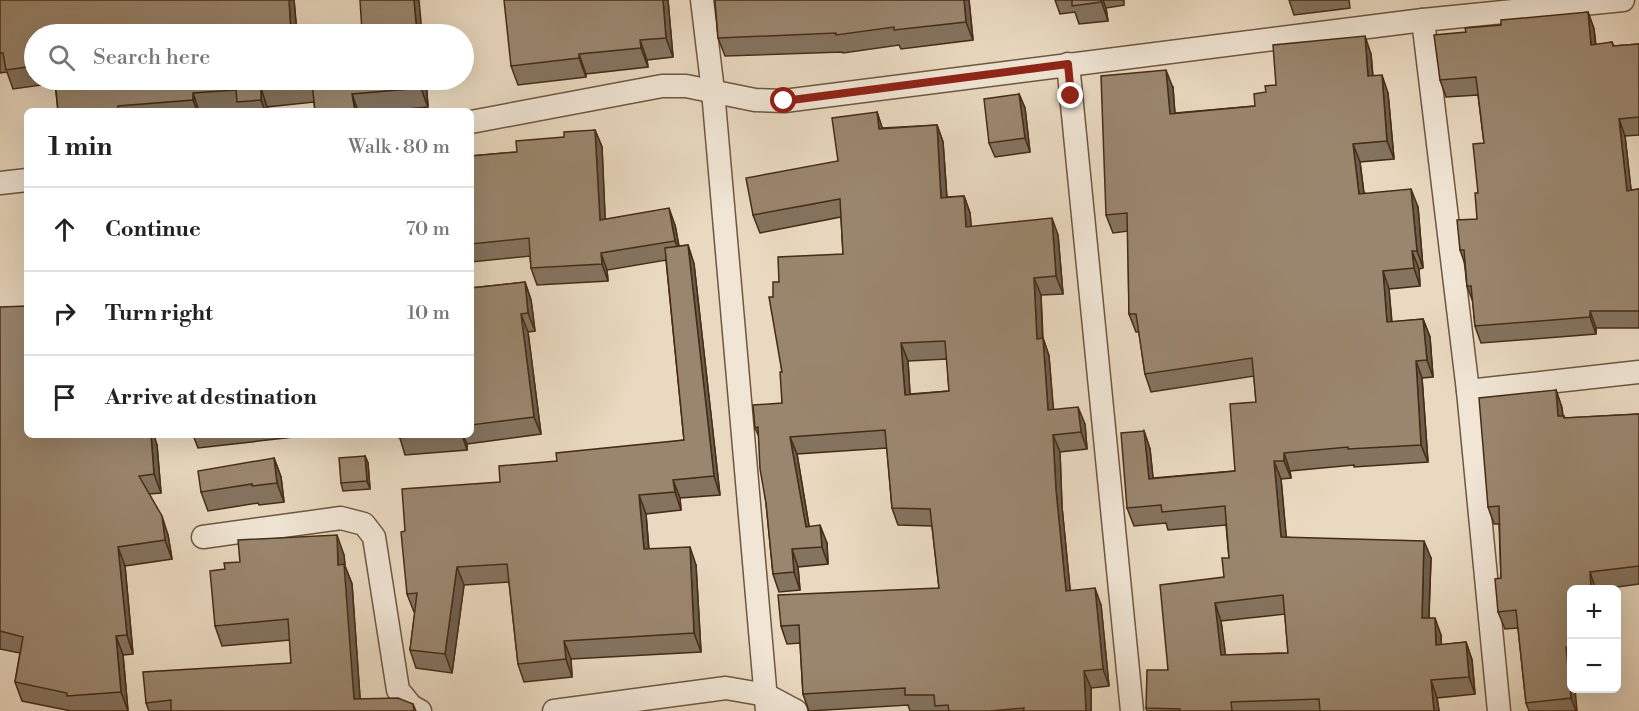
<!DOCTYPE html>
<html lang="en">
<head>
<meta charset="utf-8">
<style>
  :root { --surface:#fff; --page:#f6f6f6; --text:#222; --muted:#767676; --line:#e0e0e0 }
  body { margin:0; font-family:"Libre Bodoni",serif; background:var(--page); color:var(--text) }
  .controls { position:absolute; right:18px; bottom:18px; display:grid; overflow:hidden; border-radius:9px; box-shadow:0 6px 24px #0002 }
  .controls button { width:54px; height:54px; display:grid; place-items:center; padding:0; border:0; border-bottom:2px solid var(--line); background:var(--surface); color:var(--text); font:30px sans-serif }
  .stop { position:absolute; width:18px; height:18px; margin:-14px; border:4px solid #8f2418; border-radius:50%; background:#fff }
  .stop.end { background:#8f2418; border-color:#fff; box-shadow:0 2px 6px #0008 }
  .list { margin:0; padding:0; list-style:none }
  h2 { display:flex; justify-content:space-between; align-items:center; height:78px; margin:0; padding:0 24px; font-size:26px }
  h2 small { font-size:20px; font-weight:400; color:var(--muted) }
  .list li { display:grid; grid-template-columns:39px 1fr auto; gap:18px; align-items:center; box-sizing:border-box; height:84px; padding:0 24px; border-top:2px solid var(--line) }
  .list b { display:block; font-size:22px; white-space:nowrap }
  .list em { font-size:20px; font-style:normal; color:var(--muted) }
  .icon { flex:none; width:33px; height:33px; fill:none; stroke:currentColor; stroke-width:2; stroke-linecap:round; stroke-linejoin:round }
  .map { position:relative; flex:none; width:1639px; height:711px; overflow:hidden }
  .search { position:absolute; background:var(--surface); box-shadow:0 6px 24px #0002; left:24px; top:24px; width:450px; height:66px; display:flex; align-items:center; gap:15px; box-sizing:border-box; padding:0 21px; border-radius:33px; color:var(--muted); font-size:22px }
  .panel { position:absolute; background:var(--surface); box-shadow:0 6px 24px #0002; left:24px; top:108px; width:450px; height:330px; border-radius:9px }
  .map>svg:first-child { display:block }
</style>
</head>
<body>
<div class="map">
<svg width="1639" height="711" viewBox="0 0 1639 711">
  <rect width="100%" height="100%" fill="#e9d9c0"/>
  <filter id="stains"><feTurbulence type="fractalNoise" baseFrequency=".00333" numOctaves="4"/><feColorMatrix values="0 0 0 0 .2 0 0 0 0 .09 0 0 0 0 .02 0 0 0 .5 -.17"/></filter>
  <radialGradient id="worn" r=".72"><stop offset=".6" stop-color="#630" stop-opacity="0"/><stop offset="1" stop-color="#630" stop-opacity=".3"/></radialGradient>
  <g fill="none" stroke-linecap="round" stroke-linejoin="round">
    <defs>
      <g id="street">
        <polyline points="702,0 713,91 767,711"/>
        <polyline points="1423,20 1468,391 1639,372"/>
        <polyline points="1068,64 1132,711"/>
        <polyline points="471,122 662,86 686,86 755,100 784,101 1423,20 1623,0"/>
        <polyline points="0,183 27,180"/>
        <polyline points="1468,391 1499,711"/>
        <polyline points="203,537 341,518 364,524 374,537 398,690 411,706 420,711"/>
        <polyline points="554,711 726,688 766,695 796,711"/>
      </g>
    </defs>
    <use href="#street" stroke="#6e5740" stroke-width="25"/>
    <use href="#street" stroke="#f1e6d6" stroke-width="22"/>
  </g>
  <g fill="#84735f" stroke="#452c16" stroke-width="1.5" fill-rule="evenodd">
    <polygon points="0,0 294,0 297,34 34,34 34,80 426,80 428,107 386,111 315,111 314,102 267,107 268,111 241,111 240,110 219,111 58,111 55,83 13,89 7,72 0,73"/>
    <polygon points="668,0 673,57 647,60 648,67 586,74 586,77 518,85 511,66"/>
    <polygon points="715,0 969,0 973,40 901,49 899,45 843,53 842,52 725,56 718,38"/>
    <polygon points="1055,0 1124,0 1124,5 1106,8 1108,21 1079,24 1075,12 1060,14"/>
    <polygon points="1289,0 1349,0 1350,8 1294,15"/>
    <polygon points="1588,12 1594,29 1596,45 1612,42 1614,46 1639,44 1639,135 1625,136 1631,190 1639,189 1639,328 1596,328 1596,334 1481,343 1475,326 1473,302 1467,286 1465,264 1460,250 1477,219 1478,193 1484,143 1478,95 1446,97 1440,80 1466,32 1501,25"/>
    <path d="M1371 54 1373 76 1388 93 1394 159 1360 162 1364 193 1418 207 1423 268 1419 269 1420 286 1389 289 1392 322 1423 319 1430 337 1433 377 1422 378 1428 462 1354 467V465L1290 471 1291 478 1281 479 1286 537 1431 558 1429 618 1441 635V645L1466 642 1472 660 1475 694 1437 698 1439 711H1147L1146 708 1168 670 1224 577 1229 558 1226 525 1168 530 1166 523 1134 526 1127 508 1144 431 1150 449 1153 478 1235 471 1256 402 1254 376 1151 392 1145 374 1139 332H1136L1129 314 1128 231 1113 233 1106 215 1173 88 1175 113 1255 106 1266 92 1276 85ZM1285 614 1288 653 1225 655 1221 621Z"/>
    <polygon points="1019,94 1025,108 1030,152 995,157 989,143"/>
    <path d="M877 112 882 128 937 125 943 142 947 197 964 196 970 213 971 227 1058 235 1063 294 1041 295 1043 338 1049 356 1053 409 1085 424 1087 449 1060 452 1062 507 1070 590 1101 605 1109 686 1091 688V711H910L908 705 809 711 803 694 800 643 787 644 781 626 939 588 932 526 898 525 892 508 887 448 797 454 809 526 827 543 828 564 798 567 800 590 779 592 773 574 766 503 759 437 755 428 782 403V372L773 297 779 282 843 254 841 217 760 233 753 215 838 161ZM947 359 949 391 910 394 908 361Z"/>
    <polygon points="595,130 602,147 605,219 675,225 679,246 688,245 694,264 720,495 680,498 681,510 646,514 649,549 696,565 701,652 571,659 572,677 524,682 518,664 509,582 464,585 452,673 416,668 410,650 415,612 414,612 407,594 405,531 500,482 557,461 684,440 666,260 607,270 608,281 537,285 531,268 530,256 471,262 471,156 517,152 564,137"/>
    <polygon points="525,282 531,300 535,331 528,332 541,434 467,444 467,450 405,455 399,435 471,435 471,288"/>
    <polygon points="1556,390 1562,408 1563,416 1564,416 1565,418 1639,414 1639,584 1596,590 1572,590 1572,688 1577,711 1529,711 1526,703 1518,628 1505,629 1498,612 1501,578 1499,524 1494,524 1488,507"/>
    <polygon points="27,435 157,445 161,493 149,494 168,535 172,559 125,566 133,654 123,655 128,711 71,711 22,701 15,682 20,653 0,649 0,507"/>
    <polygon points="193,435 312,435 198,448"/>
    <polygon points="365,456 368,463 370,489 343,491 341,483"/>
    <polygon points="274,458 281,477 284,502 259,505 258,503 208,511 201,492"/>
    <polygon points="344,555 345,566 352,584 360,699 413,704 416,711 149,711 146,703 291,663 290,640 222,646 215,626 225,569"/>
  </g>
  <g fill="#6c5e4d" stroke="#452c16" stroke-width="1.5">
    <polygon points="289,0 294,0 297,34 291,34"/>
    <polygon points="414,0 419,0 422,34 417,34"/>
    <polygon points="663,0 668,0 673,57 666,38"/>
    <polygon points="964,0 969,0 973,40 966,22"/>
    <polygon points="1101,0 1103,0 1106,8 1108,21"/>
    <polygon points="1588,12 1594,29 1597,62 1591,45"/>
    <polygon points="1365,36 1371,54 1374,94 1368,76"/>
    <polygon points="640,40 647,60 648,67 641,48"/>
    <polygon points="579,54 586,74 586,77 579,58"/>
    <polygon points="1166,70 1173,88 1176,131 1170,114"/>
    <polygon points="1382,75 1388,93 1394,159 1387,141"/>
    <polygon points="421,80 426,80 428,107 421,88"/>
    <polygon points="261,88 267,107 268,111 265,111 261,100"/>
    <polygon points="193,93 199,111 197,111 193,100"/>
    <polygon points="352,94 358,111 355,111"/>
    <polygon points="1019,94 1025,108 1030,152 1025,138"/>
    <polygon points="877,112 883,130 879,129"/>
    <polygon points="1619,119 1625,136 1633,207 1627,191"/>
    <polygon points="937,125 943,142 948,215 941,198"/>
    <polygon points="595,130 602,147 606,237 600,220"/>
    <polygon points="1353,144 1360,162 1366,211 1359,194"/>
    <polygon points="1411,189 1418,207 1423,268 1417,251"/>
    <polygon points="964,196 970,213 973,245 966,227"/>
    <polygon points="669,208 675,225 681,258 675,241"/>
    <polygon points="1052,218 1058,235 1063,294 1056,276"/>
    <polygon points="688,245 694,264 720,495 714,476"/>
    <polygon points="1412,251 1419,269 1420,286 1414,268"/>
    <polygon points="601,253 607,270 608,281 602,264"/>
    <polygon points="1383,271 1389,289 1393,340 1387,322"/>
    <polygon points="1034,278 1041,295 1043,356 1037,339"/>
    <polygon points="525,282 531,300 535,331 528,313"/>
    <polygon points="1590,311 1596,328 1596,334 1590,317"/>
    <polygon points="521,314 528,332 541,434 534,417"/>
    <polygon points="1423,319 1430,337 1433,377 1427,360"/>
    <polygon points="1043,338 1049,356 1055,427 1048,410"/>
    <polygon points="901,343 908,361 911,412 905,395"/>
    <polygon points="1416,361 1422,378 1428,462 1421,445"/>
    <polygon points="1556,390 1562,408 1564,433 1558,416"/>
    <polygon points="1078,407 1085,424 1087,449 1081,432"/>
    <polygon points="1144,431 1150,449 1155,497 1149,479"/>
    <polygon points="151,435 154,435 157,445 161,493 154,474"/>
    <polygon points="462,435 463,435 467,444 467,450"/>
    <polygon points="1053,435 1060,452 1062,507 1072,608 1066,591 1056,490"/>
    <polygon points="790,437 797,454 812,544 806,527"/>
    <polygon points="1284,453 1290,471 1291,478 1284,461"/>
    <polygon points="365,456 368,463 370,489 367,481"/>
    <polygon points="274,458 281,477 284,502 277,483"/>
    <polygon points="1274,461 1281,479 1288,555 1281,537"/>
    <polygon points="673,480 680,498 681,510 675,492"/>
    <polygon points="639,495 646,514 650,567 644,549"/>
    <polygon points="162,516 168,535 172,559 165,540"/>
    <polygon points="820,525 827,543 828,564 822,547"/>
    <polygon points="337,535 344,555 345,566 352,584 361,711 354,699 338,565"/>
    <polygon points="1424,541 1431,558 1428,636 1422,618"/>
    <polygon points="118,547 125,566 133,654 127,635"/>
    <polygon points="690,547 696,565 701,652 694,633"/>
    <polygon points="792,549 798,567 800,590 794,572"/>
    <polygon points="457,567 464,585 452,673 445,654"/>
    <polygon points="1590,572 1596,590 1591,590"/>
    <polygon points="1095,588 1101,605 1109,686 1103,669"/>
    <polygon points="1215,603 1221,621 1228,673 1221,655"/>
    <polygon points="1435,618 1441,635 1442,663 1436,645"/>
    <polygon points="116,636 123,655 128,711 121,692"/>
    <polygon points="564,641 571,659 572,677 566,659"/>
    <polygon points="1466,642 1472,660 1475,694 1469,677"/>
    <polygon points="1566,647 1572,661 1572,688 1575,688 1577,711 1576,711 1571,698"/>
    <polygon points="1084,671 1091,688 1091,711 1086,711"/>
    <polygon points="1431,680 1437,698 1439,711 1434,711"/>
  </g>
  <g fill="#9a866e" stroke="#452c16" stroke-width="1.5" fill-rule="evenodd">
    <polygon points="0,0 289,0 291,34 34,34 34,66 6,70 3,53 0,53"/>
    <polygon points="360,0 414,0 417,34 339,34 362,32"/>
    <polygon points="504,0 663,0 666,38 640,40 641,48 579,54 579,58 511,66"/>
    <polygon points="715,0 964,0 966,22 894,30 894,27 836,35 836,33 718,38"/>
    <polygon points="1072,0 1101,0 1101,2 1072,6"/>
    <polygon points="1588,12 1591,45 1612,42 1613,46 1639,44 1639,117 1619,119 1627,191 1639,189 1639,311 1590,311 1590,317 1475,326 1471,286 1467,286 1464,250 1460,250 1457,220 1477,219 1475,193 1478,193 1473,144 1484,143 1476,77 1440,80 1434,35 1466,32 1465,28 1501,25 1501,20"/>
    <path d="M1365 36 1368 76 1382 75 1387 141 1353 144 1359 194 1411 189 1417 251H1412L1414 268 1383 271 1387 322 1423 319 1427 360 1416 361 1421 445 1348 449V447L1284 453V461H1274L1281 537 1424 541 1422 618H1435L1436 645 1466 642 1469 677 1431 680 1434 711H1320L1319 699 1231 702 1232 711H1180V709L1146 708 1147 670H1168L1160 585 1224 577 1222 558H1229L1225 506 1162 512 1161 505 1127 508 1121 433 1144 431 1149 479 1235 471 1230 404 1256 402 1252 358 1145 374 1136 314H1129L1127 213 1106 215 1101 76 1166 70 1170 114 1255 106 1254 94 1266 92 1265 86 1276 85 1273 45ZM1283 595 1288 653 1221 655 1215 603Z"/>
    <polygon points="55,80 421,80 421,88 352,94 355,111 315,111 312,83 261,88 261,100 237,102 236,90 193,93 193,100 118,106 118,111 58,111"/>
    <polygon points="1019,94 1025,138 989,143 984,99"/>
    <path d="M877 112 879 129 937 125 941 198 964 196 966 227 1052 218 1056 276 1034 278 1037 339 1043 338 1048 410 1078 407 1081 432 1053 435 1056 490 1066 591 1095 588 1103 669 1084 671 1086 711H1023L1024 708 990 711H949L948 705 935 706 934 695H905V688L803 694 799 625 781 626 778 595 939 588 930 509 892 508 885 430 790 437 806 527 820 525 822 547 792 549 794 572 773 574 766 503 760 469 758 427 755 428 753 405 782 403 780 372H782L769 297H773V282H779L778 257 843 254 840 199 753 215 746 178 838 161 832 118ZM945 341 949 391 905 395 901 343Z"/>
    <polygon points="595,130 600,220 669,208 675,241 601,253 602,264 531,268 529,238 471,244 471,156 517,152 516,141 564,137 564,132"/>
    <polygon points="25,201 27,201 27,219"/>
    <polygon points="688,245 714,476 673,480 675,492 639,495 644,549 690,547 694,633 564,641 566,659 518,664 507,564 457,567 445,654 410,650 417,593 407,594 401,532 405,531 402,489 500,482 499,466 557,461 556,453 684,440 665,248"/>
    <polygon points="525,282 528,313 521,314 534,417 471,425 471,288"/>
    <polygon points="27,306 27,435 151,435 154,474 139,476 162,516 165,540 118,547 127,635 116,636 121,692 67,696 67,693 15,682 23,637 0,631 0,307"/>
    <polygon points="1556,390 1558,416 1564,416 1564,418 1639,414 1639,566 1590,572 1591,590 1572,590 1572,647 1566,647 1571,698 1526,703 1516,610 1498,612 1495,579 1501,578 1499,506 1488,507 1479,398"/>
    <polygon points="399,435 433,435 399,438"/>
    <polygon points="365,456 367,481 341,483 339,458"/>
    <polygon points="274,458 277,483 252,486 252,484 201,492 198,471"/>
    <polygon points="337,535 338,565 344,564 354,699 398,698 413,704 414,711 171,711 171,700 146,703 143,672 291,663 288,619 215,626 210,571 225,569 224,563 240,562 238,540"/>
  </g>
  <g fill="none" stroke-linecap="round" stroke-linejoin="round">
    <polyline stroke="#8f2418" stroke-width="8" points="784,101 1068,64 1071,96"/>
  </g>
  <rect width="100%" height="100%" filter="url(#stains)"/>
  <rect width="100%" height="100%" fill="url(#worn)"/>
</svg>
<div class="controls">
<button>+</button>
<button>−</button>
</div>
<div class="stop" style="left:784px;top:101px"></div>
<div class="stop end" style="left:1071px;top:96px"></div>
<div class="search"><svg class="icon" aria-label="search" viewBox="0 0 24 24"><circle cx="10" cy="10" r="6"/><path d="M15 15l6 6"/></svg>Search here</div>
<section class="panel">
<h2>1 min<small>Walk · 80 m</small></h2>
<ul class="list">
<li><svg class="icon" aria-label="ahead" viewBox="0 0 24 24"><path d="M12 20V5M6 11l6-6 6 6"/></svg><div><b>Continue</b></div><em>70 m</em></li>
<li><svg class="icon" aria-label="right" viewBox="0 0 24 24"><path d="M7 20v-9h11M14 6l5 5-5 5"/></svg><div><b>Turn right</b></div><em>10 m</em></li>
<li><svg class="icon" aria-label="arrive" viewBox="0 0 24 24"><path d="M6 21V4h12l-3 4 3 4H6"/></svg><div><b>Arrive at destination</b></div></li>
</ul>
</section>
</div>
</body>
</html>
